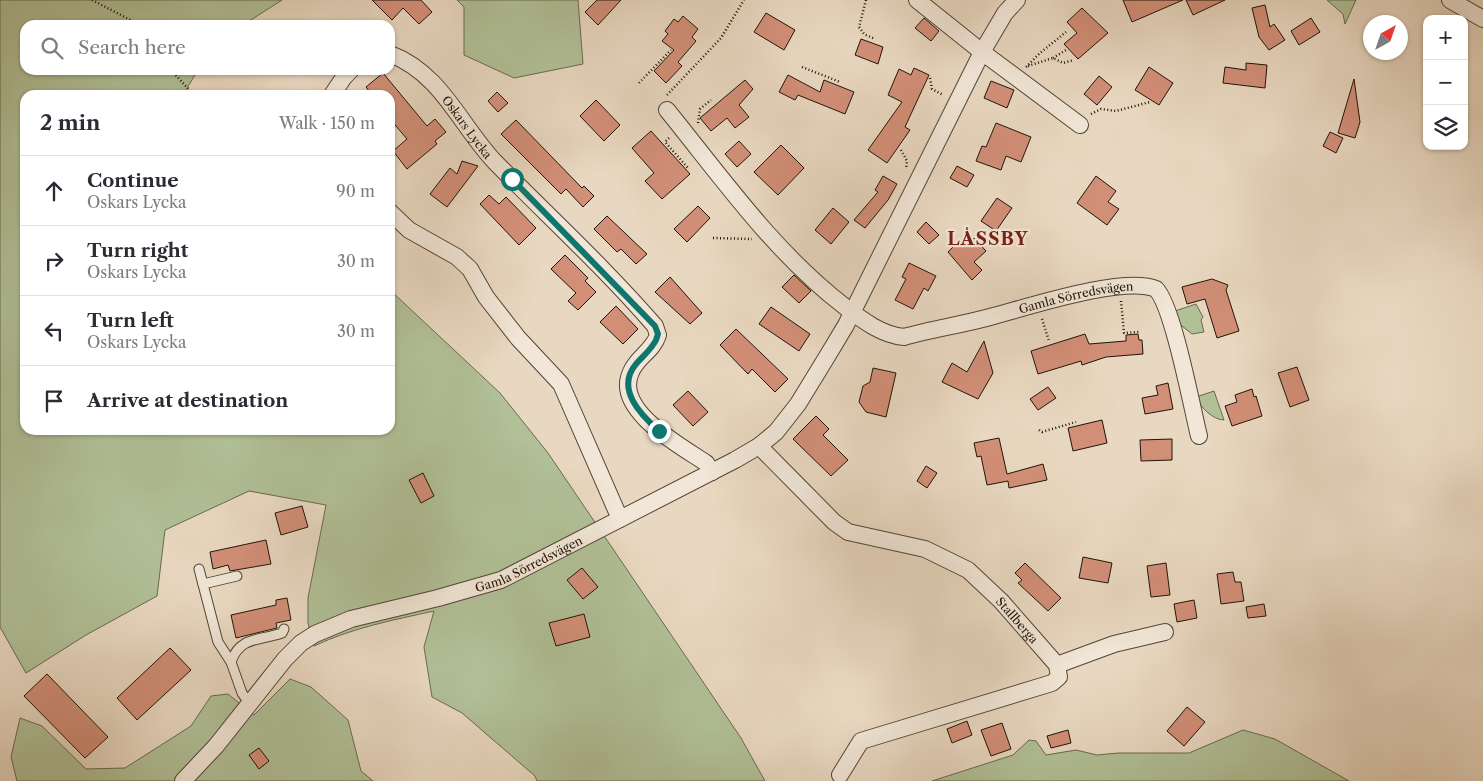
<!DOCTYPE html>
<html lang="en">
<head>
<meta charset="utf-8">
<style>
  :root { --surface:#fff; --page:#f2f2f3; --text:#2b2b33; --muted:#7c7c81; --line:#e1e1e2 }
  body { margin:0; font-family:"Libre Caslon Text",serif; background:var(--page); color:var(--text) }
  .controls { position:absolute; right:15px; top:15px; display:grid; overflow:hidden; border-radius:10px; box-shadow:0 1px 4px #0004 }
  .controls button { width:45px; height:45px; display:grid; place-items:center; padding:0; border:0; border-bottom:1px solid var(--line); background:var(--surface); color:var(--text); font:25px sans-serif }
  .compass { position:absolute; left:1363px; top:15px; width:45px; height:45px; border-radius:50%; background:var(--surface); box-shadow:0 1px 4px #0004; rotate:40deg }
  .stop { position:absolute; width:15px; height:15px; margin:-11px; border:4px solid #0f766e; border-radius:50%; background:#fff }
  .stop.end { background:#0f766e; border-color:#fff; box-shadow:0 1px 5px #0008 }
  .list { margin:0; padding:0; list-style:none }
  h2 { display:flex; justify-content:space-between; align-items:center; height:65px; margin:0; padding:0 20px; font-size:21px }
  h2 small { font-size:16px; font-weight:400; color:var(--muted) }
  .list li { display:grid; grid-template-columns:32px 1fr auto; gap:15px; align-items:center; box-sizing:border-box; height:70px; padding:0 20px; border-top:1px solid var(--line) }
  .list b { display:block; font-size:19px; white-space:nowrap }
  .list p { margin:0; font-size:16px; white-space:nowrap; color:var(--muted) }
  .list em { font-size:16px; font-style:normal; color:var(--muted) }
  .icon { flex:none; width:28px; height:28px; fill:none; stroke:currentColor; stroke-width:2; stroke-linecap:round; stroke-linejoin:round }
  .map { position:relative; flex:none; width:1483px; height:781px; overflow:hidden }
  .search { position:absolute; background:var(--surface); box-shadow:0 1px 4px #0004; left:20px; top:20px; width:375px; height:55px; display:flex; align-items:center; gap:12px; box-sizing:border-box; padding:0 18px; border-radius:15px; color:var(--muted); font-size:19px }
  .panel { position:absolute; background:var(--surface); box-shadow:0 1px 4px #0004; left:20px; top:90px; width:375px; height:345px; border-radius:15px }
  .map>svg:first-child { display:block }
</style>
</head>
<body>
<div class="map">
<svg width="1483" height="781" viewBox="0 0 1483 781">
  <rect width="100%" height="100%" fill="#e9d8c1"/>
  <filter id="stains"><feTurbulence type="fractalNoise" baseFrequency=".004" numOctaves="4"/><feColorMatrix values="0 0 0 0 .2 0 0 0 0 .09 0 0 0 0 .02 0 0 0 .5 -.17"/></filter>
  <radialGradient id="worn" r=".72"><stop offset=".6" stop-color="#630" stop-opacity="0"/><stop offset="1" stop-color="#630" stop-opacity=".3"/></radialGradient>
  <g fill="#b1c097" stroke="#686a4e">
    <path d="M0 0H282L243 25H25V70H198L184 93 185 95H25V430H390V290L500 393 548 453 741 738 765 781H537L535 776 462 713 432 697 424 647 434 611C393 620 352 628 314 646L308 623V598L326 505 249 491 165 530 157 596 86 635 26 673 0 627Z"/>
    <polygon points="457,0 578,0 583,64 514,78 464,55 464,7"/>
    <polygon points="1327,0 1356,0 1345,24 1343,14"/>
    <polygon points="1196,304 1203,317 1201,320 1204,332 1192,334 1177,322 1172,312"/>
    <path d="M1214 391 1224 420C1213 420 1200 407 1196 397Z"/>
    <polygon points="290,679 311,687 348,720 361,771 373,781 17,781 11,757 20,718 42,726 86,769 125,768 191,726 211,696 228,694 254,715"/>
    <polygon points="1243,730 1275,739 1349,781 932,781 1013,755 1029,740 1036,741 1046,755 1076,750 1097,755 1118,753 1189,753"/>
  </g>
  <g fill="#d28f78" stroke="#1f1406">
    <polygon points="372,0 421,0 432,12 419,24 403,8 392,20"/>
    <polygon points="597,0 621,0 598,25 585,12"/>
    <polygon points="1123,0 1183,0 1132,22"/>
    <polygon points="1186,0 1225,0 1193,15"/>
    <polygon points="1265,5 1270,27 1274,24 1285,40 1269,50 1259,37 1252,8"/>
    <polygon points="1082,8 1108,33 1078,59 1064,44 1077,33 1067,22"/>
    <polygon points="766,13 795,30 784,50 754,32"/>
    <polygon points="683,16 698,29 692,37 696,41 678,62 682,66 666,83 654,71 674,50 662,41 668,34 665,31 674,19 678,22"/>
    <polygon points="924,18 939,31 931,41 915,28"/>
    <polygon points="1311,18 1320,32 1299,45 1291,31"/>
    <polygon points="861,39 883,47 878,64 855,55"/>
    <polygon points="1246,63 1267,65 1265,88 1223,83 1225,67 1246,70"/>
    <polygon points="1149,67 1173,83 1159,105 1135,90"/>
    <polygon points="914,68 929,75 905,127 910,130 887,163 868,150 902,102 888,95 899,69 911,75"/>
    <polygon points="383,73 427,126 435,119 446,132 435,141 437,144 407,169 393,151 407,139 390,119 390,95 372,95 366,87"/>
    <polygon points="788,75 820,92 824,80 854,92 845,114 798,95 795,100 779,92"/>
    <polygon points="1099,76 1112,87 1097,105 1084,94"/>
    <polygon points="1354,79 1360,122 1355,138 1338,133"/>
    <polygon points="745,80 753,89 739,105 749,117 735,128 727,118 711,131 700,118"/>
    <polygon points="991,81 1014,90 1007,108 984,98"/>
    <polygon points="497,92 508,103 498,112 488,101"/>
    <polygon points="596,100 620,125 604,141 580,116"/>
    <polygon points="516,120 582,188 584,186 594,196 583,207 566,189 561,194 501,134"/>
    <polygon points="996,123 1031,137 1021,162 1006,156 1001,170 976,161 982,146 986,147"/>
    <polygon points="651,131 690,174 662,199 645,181 654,173 632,148"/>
    <polygon points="1330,132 1343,138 1336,153 1323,146"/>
    <polygon points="739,141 751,154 737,167 725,154"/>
    <polygon points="781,145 804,168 778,195 754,172"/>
    <polygon points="462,161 478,166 447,207 430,194 450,168 457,174"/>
    <polygon points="957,166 974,175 967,187 950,178"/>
    <polygon points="883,176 897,184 888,200 865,228 854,220 878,192 875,190"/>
    <polygon points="1096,176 1116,191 1108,202 1119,209 1107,225 1077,203"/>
    <polygon points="489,195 499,204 506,197 536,228 519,245 480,204"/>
    <polygon points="997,198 1012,208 996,231 981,221"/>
    <polygon points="698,206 710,218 687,242 674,229"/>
    <polygon points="833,208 849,222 831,244 815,230"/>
    <polygon points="607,216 647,254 636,264 621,249 617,252 594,229"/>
    <polygon points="926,222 939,235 929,244 917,232"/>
    <polygon points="974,238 986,251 974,262 982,270 972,280 948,252 960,240 964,240 968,244"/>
    <polygon points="565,255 588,278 585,281 596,292 578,310 568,301 576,293 551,269"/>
    <polygon points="909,263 936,276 928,291 924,288 913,309 895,300 906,279 902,277"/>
    <polygon points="794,275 811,291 799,303 782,287"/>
    <polygon points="670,277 702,313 690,324 655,292"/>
    <polygon points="1212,279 1228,285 1226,290 1239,331 1217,338 1205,299 1187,304 1182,287"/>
    <polygon points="616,306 638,329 623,344 600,322"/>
    <polygon points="771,307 810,334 799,351 759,324"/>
    <polygon points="736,329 788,379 775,392 752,369 748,374 720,345"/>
    <polygon points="1085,334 1089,344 1126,341 1126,335 1138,334 1139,340 1142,340 1143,354 1106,357 1082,365 1081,361 1038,374 1031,351"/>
    <polygon points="984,341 993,373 978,399 942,382 952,363 967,372"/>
    <polygon points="1297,367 1309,400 1290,407 1278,373"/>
    <polygon points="873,368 896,373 886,417 866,412 859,402 863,386 870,382"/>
    <polygon points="1168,383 1173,409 1145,414 1142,398 1158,395 1156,386"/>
    <polygon points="1048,387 1056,398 1038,410 1030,399"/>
    <polygon points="1252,389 1254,397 1256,396 1262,416 1232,426 1225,406 1237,402 1235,395"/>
    <polygon points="688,391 708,412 693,426 673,405"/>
    <polygon points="816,416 829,429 823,435 848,460 831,476 793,439"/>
    <polygon points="1102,420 1107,443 1073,451 1068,428"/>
    <polygon points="999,438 1007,474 1043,464 1047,480 1009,488 1008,481 987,485 981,456 977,457 974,443"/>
    <polygon points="1172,439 1172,460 1141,461 1140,440"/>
    <polygon points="926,466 937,473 927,488 917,481"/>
    <polygon points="423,473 434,496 421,503 409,480"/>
    <polygon points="302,506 308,527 281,535 275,513"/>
    <polygon points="266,540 271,564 230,571 228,565 213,569 210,552"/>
    <polygon points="1083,557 1112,563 1108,583 1079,578"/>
    <polygon points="1025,563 1061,598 1048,611 1018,583 1022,580 1015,573"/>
    <polygon points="1166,563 1170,595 1151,597 1147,566"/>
    <polygon points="582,568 598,587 583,599 567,580"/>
    <polygon points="1233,572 1235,582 1241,582 1244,601 1221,604 1217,574"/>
    <polygon points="287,598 291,620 276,623 277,628 236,638 231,615 276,605 276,600"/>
    <polygon points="1194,600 1197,618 1177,622 1174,604"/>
    <polygon points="1264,604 1266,616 1248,618 1246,607"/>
    <polygon points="584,614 590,637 556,646 549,623"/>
    <polygon points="170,648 191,670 137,720 117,698"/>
    <polygon points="47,674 108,737 85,758 24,696"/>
    <polygon points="1187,707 1205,722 1184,746 1167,731"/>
    <polygon points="967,721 972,735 952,743 947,729"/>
    <polygon points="1002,723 1011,749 991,756 981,730"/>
    <polygon points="1068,730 1071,743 1051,748 1047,736"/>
    <polygon points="259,748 269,761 259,769 249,755"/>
  </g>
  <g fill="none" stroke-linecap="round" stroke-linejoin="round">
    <defs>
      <g id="service">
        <polyline points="199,569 218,642 231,662 242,693 249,703"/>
        <polyline points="203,584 237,576"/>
        <path d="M231 662C240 636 259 641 282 633L284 629"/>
      </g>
      <g id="minor">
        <polyline points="917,0 982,52 1080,125"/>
        <polyline points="1450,0 1483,19"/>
        <path id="s1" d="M390 54C441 73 460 125 495 162 548 216 605 268 655 326L658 335C653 351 637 357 631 372 613 410 681 446 706 463L712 472"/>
        <polyline points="332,95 344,77 351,70"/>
        <path id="s2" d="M667 110C723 179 773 251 844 306 861 319 881 335 904 337 932 329 961 325 990 317 1025 308 1124 275 1156 289 1173 306 1192 408 1199 436"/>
        <polyline points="390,212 409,230 457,257 470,269 486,297 518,338 561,384 620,519"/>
        <path id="s3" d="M759 446 834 522 848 532 925 549 968 570 1001 601 1057 665 1059 677 1052 683 861 741 840 775"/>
        <polyline points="1057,665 1114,644 1165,632"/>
        <path id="s4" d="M183 781 216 746 285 659 301 643 315 634 351 619 438 598 501 580 735 460 759 446 776 432 798 404 828 355 846 325 982 52 1005 13 1017 0"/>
      </g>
    </defs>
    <use href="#service" stroke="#524535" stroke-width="11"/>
    <use href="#minor" stroke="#524535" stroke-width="18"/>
    <g stroke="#1f1406" stroke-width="2.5" stroke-dasharray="1 2.5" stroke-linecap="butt">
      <polyline points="92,0 140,25"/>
      <polyline points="866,0 859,27 864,34 875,39"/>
      <polyline points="1053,58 1066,50"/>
      <polyline points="1028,66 1053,58 1063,63 1074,60"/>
      <polyline points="802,67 840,82"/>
      <polyline points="1026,67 1040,53 1066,32"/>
      <polyline points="171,70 194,95"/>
      <polyline points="930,78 932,89 943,95"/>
      <polyline points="639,83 671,50"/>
      <polyline points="667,95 721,38 744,0"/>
      <polyline points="1091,114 1101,109 1116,111 1150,102"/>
      <polyline points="698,123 700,109 711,100"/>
      <polyline points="669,138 665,142 688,168"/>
      <polyline points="901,150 907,161 906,169"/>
      <polyline points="713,238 752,239"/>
      <polyline points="1121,301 1124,333 1139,332"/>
      <polyline points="1042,319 1049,341"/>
      <polyline points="1039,430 1042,432 1076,422"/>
    </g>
    <use href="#service" stroke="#f1e6d7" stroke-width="9"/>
    <use href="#minor" stroke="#f1e6d7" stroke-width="16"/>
  </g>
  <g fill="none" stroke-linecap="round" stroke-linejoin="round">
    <path stroke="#0f766e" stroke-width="6" d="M512 179 655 326 658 334 656 340C651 350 643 356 636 364 615 389 641 415 659 431"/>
  </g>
  <g text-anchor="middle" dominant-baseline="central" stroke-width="4.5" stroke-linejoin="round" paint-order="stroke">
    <g font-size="12" fill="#1f1406" stroke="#f1e6d7">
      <text stroke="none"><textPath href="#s1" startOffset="108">Oskars Lycka</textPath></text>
      <text stroke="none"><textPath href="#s2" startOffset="510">Gamla Sörredsvägen</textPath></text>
      <text stroke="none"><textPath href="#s4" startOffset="424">Gamla Sörredsvägen</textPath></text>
      <text stroke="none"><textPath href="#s3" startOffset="321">Stallberga</textPath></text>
    </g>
    <g font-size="18" font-weight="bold" letter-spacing="1" fill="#7a1f14" stroke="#f1e6d7">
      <text x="988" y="239">LÅSSBY</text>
    </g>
  </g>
  <rect width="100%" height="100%" filter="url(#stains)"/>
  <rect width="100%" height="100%" fill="url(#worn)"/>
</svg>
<div class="controls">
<button>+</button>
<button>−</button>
<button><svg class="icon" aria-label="layers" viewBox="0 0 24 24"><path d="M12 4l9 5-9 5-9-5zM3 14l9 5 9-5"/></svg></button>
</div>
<svg class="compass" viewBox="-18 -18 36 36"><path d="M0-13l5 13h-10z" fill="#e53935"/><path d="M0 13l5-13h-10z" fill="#7c7c81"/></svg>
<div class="stop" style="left:512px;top:179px"></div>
<div class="stop end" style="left:659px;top:431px"></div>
<div class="search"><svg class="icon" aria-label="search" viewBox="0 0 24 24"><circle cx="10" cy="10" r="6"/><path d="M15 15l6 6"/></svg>Search here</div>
<section class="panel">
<h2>2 min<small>Walk · 150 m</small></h2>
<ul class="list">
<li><svg class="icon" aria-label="ahead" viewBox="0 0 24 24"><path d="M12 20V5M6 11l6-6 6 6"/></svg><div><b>Continue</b><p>Oskars Lycka</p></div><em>90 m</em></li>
<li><svg class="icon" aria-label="right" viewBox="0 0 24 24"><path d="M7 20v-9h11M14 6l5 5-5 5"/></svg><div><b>Turn right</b><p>Oskars Lycka</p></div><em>30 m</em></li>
<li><svg class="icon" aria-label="left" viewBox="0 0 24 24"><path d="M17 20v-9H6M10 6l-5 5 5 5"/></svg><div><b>Turn left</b><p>Oskars Lycka</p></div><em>30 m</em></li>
<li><svg class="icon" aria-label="arrive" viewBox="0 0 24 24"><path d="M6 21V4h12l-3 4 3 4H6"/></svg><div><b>Arrive at destination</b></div></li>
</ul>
</section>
</div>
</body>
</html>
